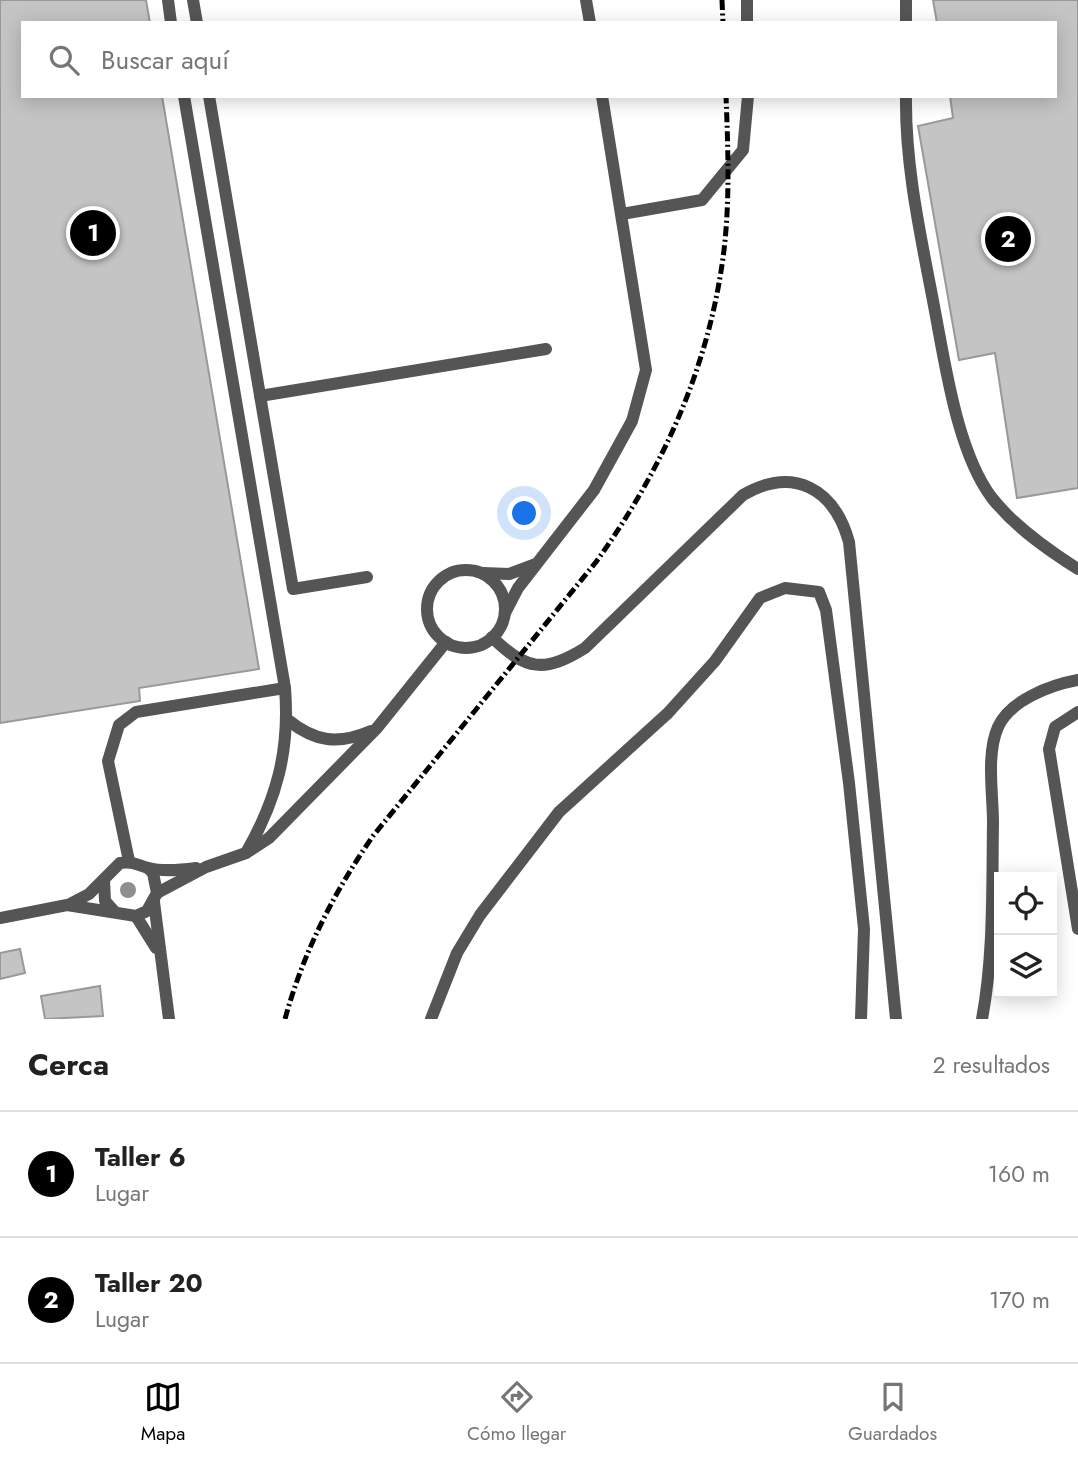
<!DOCTYPE html>
<html lang="es">
<head>
<meta charset="utf-8">
<style>
  :root { --surface:#fff; --page:#f2f2f2; --text:#222; --muted:#767676; --line:#e0e0e0; --accent:#000 }
  body { margin:0; font-family:Jost,sans-serif; background:var(--page); color:var(--text) }
  .controls { position:absolute; right:21px; bottom:21px; display:grid; overflow:hidden; border-radius:0px; box-shadow:0 4px 18px #0003 }
  .controls button { width:63px; height:63px; display:grid; place-items:center; padding:0; border:0; border-bottom:2px solid var(--line); background:var(--surface); color:var(--text); font:35px sans-serif }
  .you { position:absolute; left:525px; top:514px; width:24px; height:24px; margin:-18px; border:5px solid #fff; border-radius:50%; background:#1a73e8; box-shadow:0 0 0 10px #1a73e833 }
  .badge { display:grid; place-items:center; width:46px; height:46px; border-radius:50%; background:var(--accent); color:#fff; font-size:23px; font-weight:700 }
  .pin { position:absolute; translate:-50% -50%; border:4px solid #fff; box-shadow:0 2px 7px #0006 }
  .list { margin:0; padding:0; list-style:none }
  h2 { display:flex; justify-content:space-between; align-items:center; height:91px; margin:0; padding:0 28px; font-size:30px }
  h2 small { font-size:23px; font-weight:400; color:var(--muted) }
  .list li { display:grid; grid-template-columns:46px 1fr auto; gap:21px; align-items:center; box-sizing:border-box; height:126px; padding:0 28px; border-top:2px solid var(--line) }
  .list b { display:block; font-size:26px; white-space:nowrap }
  .list p { margin:0; font-size:23px; white-space:nowrap; color:var(--muted) }
  .list em { font-size:23px; font-style:normal; color:var(--muted) }
  .icon { flex:none; width:38px; height:38px; fill:none; stroke:currentColor; stroke-width:2; stroke-linecap:round; stroke-linejoin:round }
  .map { position:relative; flex:none; width:1078px; height:1019px; overflow:hidden }
  .search { position:absolute; background:var(--surface); box-shadow:0 4px 18px #0003; left:21px; right:21px; top:21px; height:77px; display:flex; align-items:center; gap:18px; box-sizing:border-box; padding:0 24px; border-radius:0px; color:var(--muted); font-size:26px }
  .sheet { height:343px; background:var(--surface) }
  nav { display:flex; justify-content:space-around; align-items:center; box-sizing:border-box; height:98px; border-top:2px solid var(--line); background:var(--surface); font-size:19px; color:var(--muted) }
  nav a { display:grid; justify-items:center; gap:4px }
  nav .on { color:var(--accent) }
  .map>svg:first-child { display:block }
</style>
</head>
<body>
<div class="map">
<svg width="1078" height="1019" viewBox="0 0 1078 1019">
  <rect width="100%" height="100%" fill="#fff"/>
  <g fill="#c4c4c4" stroke="#999" stroke-width="2">
    <polygon points="0,0 146,0 150,23 23,23 23,96 162,96 259,669 139,688 140,701 0,723"/>
    <polygon points="933,0 1078,0 1078,488 1017,498 995,353 959,360 918,126 953,118 950,96 1055,96 1055,23 937,23"/>
    <polygon points="20,949 25,973 0,979 0,953"/>
    <polygon points="100,986 103,1016 45,1019 41,996"/>
  </g>
  <g fill="none" stroke-linecap="round" stroke-linejoin="round">
    <g stroke="#555" stroke-width="12">
      <polyline points="168,0 171,23"/>
      <polyline points="193,0 197,23"/>
      <polyline points="586,0 590,23"/>
      <polyline points="747,0 747,23"/>
      <polyline points="906,0 906,23"/>
      <path d="M184 96 285 688C290 750 277 799 246 853"/>
      <polyline points="209,96 293,589 367,577"/>
      <path d="M906 96C905 167 921 237 934 306 945 363 957 452 992 498 1015 527 1048 550 1078 569"/>
      <polyline points="622,214 702,200 743,150 748,96"/>
      <polyline points="260,396 546,349"/>
      <circle cx="466" cy="609" r="39"/>
      <polyline points="483,573 509,574 536,564"/>
      <polyline points="505,613 518,588 594,490 632,421 646,370 602,96"/>
      <path d="M492 637C526 671 545 673 585 648L743 495C793 466 834 488 849 542L896 1019"/>
      <polyline points="1078,712 1055,727 1049,749 1078,929"/>
      <path d="M288 720C315 742 338 745 371 731"/>
      <polyline points="129,861 108,761 119,725 136,712 285,688"/>
      <polyline points="104,880 105,901 114,911"/>
      <polyline points="157,893 206,867 246,853 269,838 377,728 446,642"/>
      <polyline points="154,902 169,1019"/>
      <path d="M68 905 89 894 120 863C133 861 137 865 148 868 164 872 181 870 196 868"/>
      <polyline points="136,916 156,948"/>
      <polyline points="0,918 67,905 136,916 147,911 157,893 153,873 148,868"/>
      <polyline points="431,1019 457,953 480,915 559,812 668,713 715,661 760,598 785,588 819,592 826,610 849,783 864,929 861,1019"/>
      <path d="M982 1019C994 956 992 887 993 822 993 794 986 754 998 727 1010 700 1051 685 1078 680"/>
    </g>
    <g stroke="#000" stroke-width="5" stroke-dasharray="10 3.5 2 3.5" stroke-linecap="butt">
      <polyline points="722,0 723,23"/>
      <path d="M285 1019C303 953 334 892 373 836L596 562C663 469 710 365 724 250 730 199 728 147 726 96"/>
    </g>
  </g>
  <circle fill="#8f8f8f" cx="128" cy="890" r="8"/>
</svg>
<div class="controls">
<button><svg class="icon" aria-label="locate" viewBox="0 0 24 24"><circle cx="12" cy="12" r="6"/><path d="M12 2v4M12 18v4M2 12h4M18 12h4"/></svg></button>
<button><svg class="icon" aria-label="layers" viewBox="0 0 24 24"><path d="M12 4l9 5-9 5-9-5zM3 14l9 5 9-5"/></svg></button>
</div>
<div class="you"></div>
<div class="pin badge" style="left:93px;top:233px">1</div>
<div class="pin badge" style="left:1008px;top:239px">2</div>
<div class="search"><svg class="icon" aria-label="search" viewBox="0 0 24 24"><circle cx="10" cy="10" r="6"/><path d="M15 15l6 6"/></svg>Buscar aquí</div>
</div>
<section class="sheet">
<h2>Cerca<small>2 resultados</small></h2>
<ul class="list">
<li><span class="badge">1</span><div><b>Taller 6</b><p>Lugar</p></div><em>160 m</em></li>
<li><span class="badge">2</span><div><b>Taller 20</b><p>Lugar</p></div><em>170 m</em></li>
</ul>
</section>
<nav>
<a class="on"><svg class="icon" aria-label="map" viewBox="0 0 24 24"><path d="M3 6l6-2 6 2 6-2v14l-6 2-6-2-6 2zM9 4v14M15 6v14"/></svg>Mapa</a>
<a><svg class="icon" aria-label="directions" viewBox="0 0 24 24"><path d="M12 3l9 9-9 9-9-9zM9 14v-3h6M13 9l2 2-2 2"/></svg>Cómo llegar</a>
<a><svg class="icon" aria-label="saved" viewBox="0 0 24 24"><path d="M7 4h10v16l-5-4-5 4z"/></svg>Guardados</a>
</nav>
</body>
</html>
